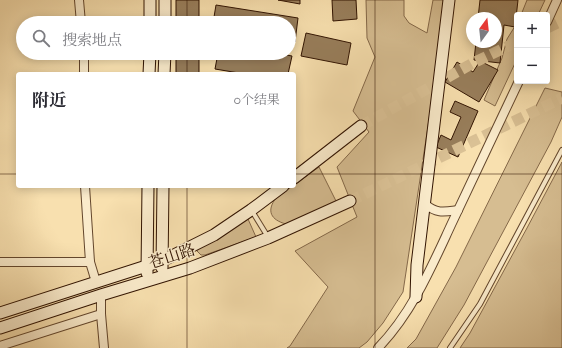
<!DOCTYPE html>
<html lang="zh">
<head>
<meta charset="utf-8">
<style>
  :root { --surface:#fff; --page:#f7f7f7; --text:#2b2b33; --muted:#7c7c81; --line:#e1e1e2 }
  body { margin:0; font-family:"IM FELL Great Primer","Noto Serif SC",serif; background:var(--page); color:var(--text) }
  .controls { position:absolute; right:12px; top:12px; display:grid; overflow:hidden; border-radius:4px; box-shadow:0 2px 10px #0003 }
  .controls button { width:36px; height:36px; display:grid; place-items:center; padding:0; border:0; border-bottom:1px solid var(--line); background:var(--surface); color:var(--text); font:20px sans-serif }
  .compass { position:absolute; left:466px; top:12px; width:36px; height:36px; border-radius:50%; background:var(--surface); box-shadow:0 2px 10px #0003; rotate:15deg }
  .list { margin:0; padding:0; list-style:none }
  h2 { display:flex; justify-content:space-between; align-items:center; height:52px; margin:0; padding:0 16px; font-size:17px }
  h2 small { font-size:13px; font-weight:400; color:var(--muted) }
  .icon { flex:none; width:22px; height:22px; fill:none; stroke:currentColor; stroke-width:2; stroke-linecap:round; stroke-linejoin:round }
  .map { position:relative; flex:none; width:562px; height:348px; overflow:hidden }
  .search { position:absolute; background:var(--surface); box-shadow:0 2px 10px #0003; left:16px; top:16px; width:280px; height:44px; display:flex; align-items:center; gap:10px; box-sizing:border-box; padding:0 14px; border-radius:22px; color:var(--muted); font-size:15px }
  .panel { position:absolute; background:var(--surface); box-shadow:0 2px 10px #0003; left:16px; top:72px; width:280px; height:116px; border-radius:4px }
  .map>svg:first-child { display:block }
</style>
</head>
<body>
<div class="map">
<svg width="562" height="348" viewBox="0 0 562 348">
  <rect width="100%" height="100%" fill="#f8e0af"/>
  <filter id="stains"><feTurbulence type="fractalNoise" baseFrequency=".005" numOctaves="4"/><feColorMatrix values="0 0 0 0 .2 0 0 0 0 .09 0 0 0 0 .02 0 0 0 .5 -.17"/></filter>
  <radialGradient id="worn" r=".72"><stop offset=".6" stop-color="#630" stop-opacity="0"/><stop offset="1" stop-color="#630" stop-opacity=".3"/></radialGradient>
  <g fill="#d6bd91" stroke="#846849">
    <polygon points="366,0 404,0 404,16 409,23 427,33 433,0 444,0 433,93 403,292 383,323 367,342 359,348 287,348 290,346 328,287 295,251 357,217 337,167 369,132 353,111 375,57 367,38"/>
    <polygon points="527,0 545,0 538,15 521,15"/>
    <polygon points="517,23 517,59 495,106 484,100 502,58 507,39"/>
    <polygon points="545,88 562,92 562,117 551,142 464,305 437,348 407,348 416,339 456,267"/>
    <polygon points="562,162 562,348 460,348 470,333 527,228"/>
    <path d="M319 167 338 205 286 224C271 220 266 211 276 198Z"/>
    <polygon points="248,219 256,237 205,255 201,255 197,251 197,249 201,245"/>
  </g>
  <g fill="#987e5b" stroke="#311301">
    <rect x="176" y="0" width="23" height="23"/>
    <polygon points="278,0 300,0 300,4"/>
    <polygon points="332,0 356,0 357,19 333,21"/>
    <polygon points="480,0 518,0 515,27 504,25 500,63 474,60 476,42 496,42 496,18 478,18"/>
    <polygon points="216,5 298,18 295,42 289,41 289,23 213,23"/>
    <polygon points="306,33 351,43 347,65 301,56"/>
    <rect x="176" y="53" width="23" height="21"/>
    <polygon points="218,53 275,53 292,56 288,74 245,74 215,69"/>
    <polygon points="480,61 498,70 479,102 445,82 457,62 473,72"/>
    <polygon points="455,101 478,111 458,157 436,147 441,135 451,140 461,117 450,112"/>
  </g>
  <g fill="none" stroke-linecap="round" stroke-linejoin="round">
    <g stroke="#dac195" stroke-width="11" stroke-dasharray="11 5.5" stroke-linecap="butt">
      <polyline points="547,28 562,21"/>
      <polyline points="361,126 473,63 517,42"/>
      <polyline points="350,201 562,98"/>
    </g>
    <defs>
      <g id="lane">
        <polyline points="252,211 268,237"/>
        <polyline points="450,348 480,304 562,150"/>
      </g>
      <g id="street">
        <polyline points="79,0 81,23"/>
        <polyline points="547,22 557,0"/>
        <polyline points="84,74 84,53"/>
        <polyline points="85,186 90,262 96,282"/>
        <path d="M425 204C437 214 444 212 458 210"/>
        <polyline points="0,262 90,262"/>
        <polyline points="101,295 101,314 104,348"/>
        <polyline points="0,346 101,314"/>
        <path d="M378 348C412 313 431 268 451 225 474 177 496 129 519 81"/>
      </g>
      <g id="secondary">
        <polyline points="150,23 150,0"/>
        <polyline points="165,23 165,0"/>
        <polyline points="149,74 150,53"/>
        <polyline points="164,74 165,53"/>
        <polyline points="294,178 361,126"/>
        <polyline points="162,268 163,186"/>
        <polyline points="147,273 148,186"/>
        <polyline points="416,297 417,265 449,0"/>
        <polyline points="0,313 162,261 214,235 251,210 283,186"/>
        <polyline points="0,328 101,295 190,268 268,238 350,201"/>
      </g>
    </defs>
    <use href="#lane" stroke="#63462c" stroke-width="6"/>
    <use href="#street" stroke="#63462c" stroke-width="10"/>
    <use href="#secondary" stroke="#311301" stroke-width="13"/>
    <use href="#lane" stroke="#faebcb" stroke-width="4"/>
    <use href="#street" stroke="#faebcb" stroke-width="8"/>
    <use href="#secondary" stroke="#faebcb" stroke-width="11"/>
  </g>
  <path fill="none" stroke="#311301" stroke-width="1" stroke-opacity="0.55" d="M187 0V23M375 0V348M187 53V74M0 174H18M294 174H562M187 186V348"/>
  <g text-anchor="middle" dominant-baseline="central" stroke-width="3" stroke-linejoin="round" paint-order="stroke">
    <g font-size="16" fill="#311301" stroke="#faebcb">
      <text transform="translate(172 256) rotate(-18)">苍山路</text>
    </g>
  </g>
  <rect width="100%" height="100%" filter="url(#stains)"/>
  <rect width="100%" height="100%" fill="url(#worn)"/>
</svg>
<div class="controls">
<button>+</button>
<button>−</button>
</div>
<svg class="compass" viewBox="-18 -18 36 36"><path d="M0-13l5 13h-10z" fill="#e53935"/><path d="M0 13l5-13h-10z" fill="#7c7c81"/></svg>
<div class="search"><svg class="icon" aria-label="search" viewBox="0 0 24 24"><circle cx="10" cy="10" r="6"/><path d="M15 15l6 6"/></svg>搜索地点</div>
<section class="panel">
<h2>附近<small>0个结果</small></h2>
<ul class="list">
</ul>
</section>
</div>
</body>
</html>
